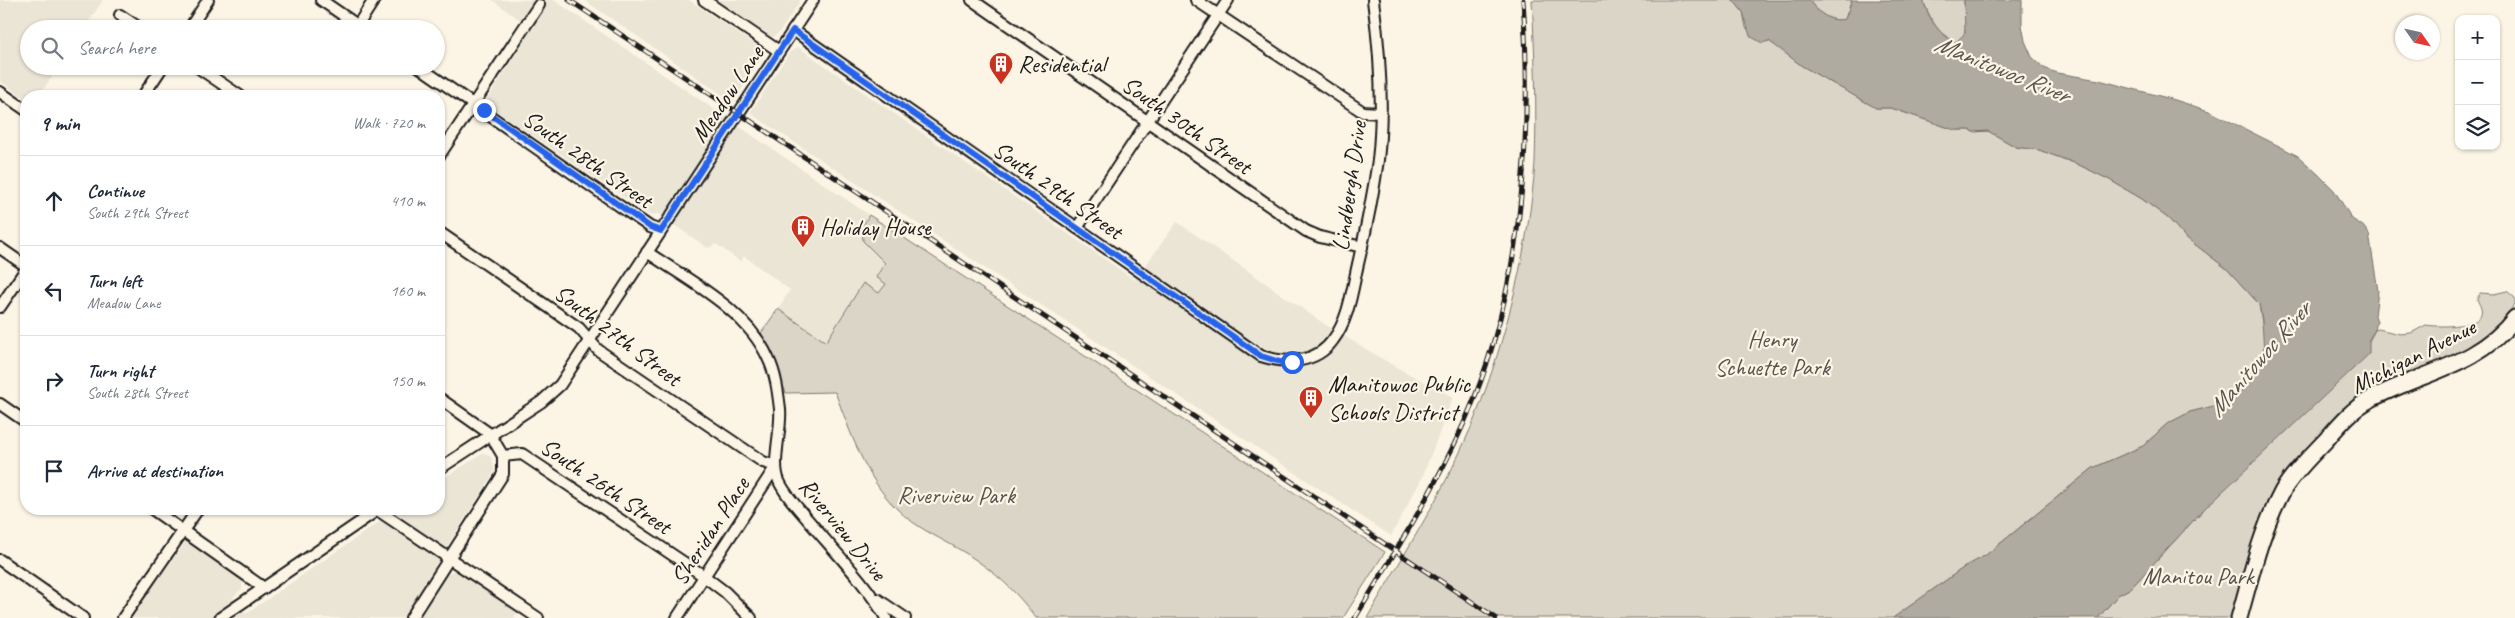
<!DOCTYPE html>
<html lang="en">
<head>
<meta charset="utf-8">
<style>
  :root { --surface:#fff; --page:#f2f2f3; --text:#1f2937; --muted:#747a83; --line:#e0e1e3 }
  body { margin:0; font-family:Caveat,sans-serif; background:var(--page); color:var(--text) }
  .controls { position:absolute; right:15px; top:15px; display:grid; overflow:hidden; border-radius:10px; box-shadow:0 1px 4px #0004 }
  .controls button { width:45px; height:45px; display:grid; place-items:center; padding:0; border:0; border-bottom:1px solid var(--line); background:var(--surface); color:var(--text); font:25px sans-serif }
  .compass { position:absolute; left:2395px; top:15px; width:45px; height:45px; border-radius:50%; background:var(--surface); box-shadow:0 1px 4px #0004; rotate:124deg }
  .stop { position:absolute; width:15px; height:15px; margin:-11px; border:4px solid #2563eb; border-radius:50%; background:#fff }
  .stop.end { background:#2563eb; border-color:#fff; box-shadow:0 1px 5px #0008 }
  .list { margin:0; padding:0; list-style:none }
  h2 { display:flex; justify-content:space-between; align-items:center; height:65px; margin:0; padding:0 20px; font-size:21px }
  h2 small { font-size:16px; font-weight:400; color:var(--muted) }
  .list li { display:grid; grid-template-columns:32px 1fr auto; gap:15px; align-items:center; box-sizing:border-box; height:90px; padding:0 20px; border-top:1px solid var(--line) }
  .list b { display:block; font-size:19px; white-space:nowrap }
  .list p { margin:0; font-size:16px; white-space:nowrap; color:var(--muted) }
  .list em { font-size:16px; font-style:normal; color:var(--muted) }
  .icon { flex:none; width:28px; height:28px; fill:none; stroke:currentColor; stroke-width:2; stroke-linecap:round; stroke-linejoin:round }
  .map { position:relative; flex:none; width:2515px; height:618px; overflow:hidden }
  .search { position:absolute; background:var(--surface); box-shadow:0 1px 4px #0004; left:20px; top:20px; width:425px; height:55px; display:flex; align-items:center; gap:12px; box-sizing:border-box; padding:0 18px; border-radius:28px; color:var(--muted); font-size:19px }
  .panel { position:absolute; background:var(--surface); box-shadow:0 1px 4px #0004; left:20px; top:90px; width:425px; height:425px; border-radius:20px }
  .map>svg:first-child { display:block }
</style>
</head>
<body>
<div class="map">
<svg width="2515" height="618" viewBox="0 0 2515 618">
  <rect width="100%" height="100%" fill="#fcf5e5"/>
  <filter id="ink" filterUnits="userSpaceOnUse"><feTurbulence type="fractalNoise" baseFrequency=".02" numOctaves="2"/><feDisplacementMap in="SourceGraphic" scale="10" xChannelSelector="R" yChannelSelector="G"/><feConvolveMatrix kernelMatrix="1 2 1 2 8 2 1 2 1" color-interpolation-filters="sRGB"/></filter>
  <g filter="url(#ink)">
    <g fill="#ebe5d6">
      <polygon points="0,0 103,0 84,29 29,29 29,66 59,66 39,96 26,96 26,99 0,81"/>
      <polygon points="492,0 554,0 869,215 862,227 885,263 886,284 879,293 863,283 826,342 778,309 790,290 744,256 741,262 716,244 708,248 658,214 650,215 485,103 532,28"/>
      <polygon points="584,0 689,0 760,48 762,51 761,59 733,102"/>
      <polygon points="717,0 801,0 779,33 772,37"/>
      <polygon points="798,47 1135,280 1177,222 1326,325 1396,367 1453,397 1422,478 1391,536 750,113 790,52"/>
      <polygon points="484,453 491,457 495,471 435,566 448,574 454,570 459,571 518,611 514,618 130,618 186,541 242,580 242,589 233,597 246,614 398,509 439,509 439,481"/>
    </g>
    <g fill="#dbd5c8" stroke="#7c7872">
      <path d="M1532 0H1733L1743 12 1746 28 1777 46 1802 66 1876 108H1891L1955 130H1970L1973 132 1988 131 2016 147 2039 150 2077 164 2108 179 2142 199 2169 219 2184 236 2227 269 2259 304 2264 336V354L2252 379 2237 394 2214 406 2190 412 2167 424 2143 446 2093 468 1986 555 1963 568 1893 618H1367C1405 552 1448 486 1476 415 1506 340 1530 243 1535 162 1537 108 1535 54 1532 0Z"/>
      <path d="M1809 0H1852L1845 19C1830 23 1817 12 1809 0Z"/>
      <path d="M1923 0H1964C1963 15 1972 33 1956 42 1937 34 1930 18 1923 0Z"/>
      <path d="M869 215 1385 552 1343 618H1036C1016 591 995 572 967 554 943 539 917 529 897 509 865 478 850 431 835 392L786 393 761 333 778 309 826 342 863 283 879 293 886 284 876 277 885 263 863 241 862 227Z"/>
      <path d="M2507 291 2515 298V304L2500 324 2463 354 2382 383 2357 399 2331 423 2256 538 2230 618H2098L2118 595 2131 588 2205 508 2368 343 2375 330 2378 329 2400 334 2411 333 2426 325C2436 327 2474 327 2480 317 2484 310 2479 305 2477 299L2480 293 2494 294Z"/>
    </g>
    <path fill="#b0aba1" stroke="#75726c" d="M1733 0H1809C1817 12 1830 23 1845 19L1852 0H1923C1929 18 1937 34 1956 42L1965 33 1964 0H2022V25L2025 41 2032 57 2044 68 2057 73 2099 80 2175 100 2209 111 2281 147 2298 156 2318 174 2334 190 2352 219 2363 226 2369 234 2378 291 2375 316 2377 321 2375 330 2369 339V354L2205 508 2131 588 2118 595 2098 618H1893L1963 568 1986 555 2093 468 2143 446 2167 424 2190 412 2214 406 2237 394 2252 379 2264 354 2262 320 2259 304 2227 269 2184 236 2169 219 2142 199 2108 179 2077 164 2039 150 2016 147 1988 131 1973 132 1970 130H1955L1891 108H1876L1802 66 1769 41 1762 43 1750 36 1743 12Z"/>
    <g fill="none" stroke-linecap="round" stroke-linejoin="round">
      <defs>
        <g id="street">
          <polyline points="321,0 363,29"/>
          <polyline points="704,0 779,51"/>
          <polyline points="972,0 1306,231 1320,237 1362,247"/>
          <polyline points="1196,0 1363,112 1380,113"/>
          <polyline points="120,15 141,29"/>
          <polyline points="358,25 374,0"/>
          <polyline points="189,29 208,0"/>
          <path d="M793 30 1261 356C1286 364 1316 364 1333 340 1349 319 1352 290 1358 264 1366 230 1373 195 1378 160 1384 107 1380 52 1373 0"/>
          <polyline points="196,66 240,96"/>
          <polyline points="418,66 650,227 661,231"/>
          <polyline points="0,92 26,110"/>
          <polyline points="143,96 163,66"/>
          <polyline points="439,156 539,5"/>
          <polyline points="1077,228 1228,0"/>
          <polyline points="439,232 579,328 598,350 763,462 776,466 677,618"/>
          <polyline points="0,248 26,266"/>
          <path d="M647 252C689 281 746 309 768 358 776 374 778 392 780 409 782 431 771 462 779 481 785 495 798 508 808 520 835 552 866 583 886 618"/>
          <polyline points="0,307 26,269"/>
          <polyline points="439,398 490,434 503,456 522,454 704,576 725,592 751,618"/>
          <polyline points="0,404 26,422"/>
          <polyline points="439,469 541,402 560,385 813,0"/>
          <polyline points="152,509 264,588"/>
          <polyline points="376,509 538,618"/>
          <polyline points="0,560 83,618"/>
          <polyline points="877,599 905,618"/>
          <polyline points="123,618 198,509"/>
          <polyline points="220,618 379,509"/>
          <polyline points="411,618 503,474 503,456"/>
        </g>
        <path id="secondary" d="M2239 618C2251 576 2261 531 2282 492 2293 473 2311 456 2326 440 2339 425 2353 408 2371 399 2420 373 2480 365 2515 318"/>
      </defs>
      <use href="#street" stroke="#1c1c1c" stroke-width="14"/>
      <use href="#secondary" stroke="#1c1c1c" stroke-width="19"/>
      <use href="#street" stroke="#fcf5e5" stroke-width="10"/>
      <use href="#secondary" stroke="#fcf5e5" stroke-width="15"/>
      <defs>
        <g id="rail">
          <polyline points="569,0 1496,618"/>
          <path d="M1355 618C1394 554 1434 491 1464 423 1522 293 1533 140 1523 0"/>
        </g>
      </defs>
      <use href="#rail" stroke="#1c1c1c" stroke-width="5"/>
      <use href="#rail" stroke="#fcf5e5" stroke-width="3" stroke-dasharray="9" stroke-linecap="butt"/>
    </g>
  </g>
  <g fill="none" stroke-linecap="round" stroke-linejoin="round" filter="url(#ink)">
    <polyline stroke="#2563eb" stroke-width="6" points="484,110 650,227 661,231 793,30 1261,356 1280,362 1292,362"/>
  </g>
  <defs>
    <symbol id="building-pin" viewBox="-11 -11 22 30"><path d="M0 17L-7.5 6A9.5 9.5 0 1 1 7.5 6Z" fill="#c8321e" stroke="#fcf5e5"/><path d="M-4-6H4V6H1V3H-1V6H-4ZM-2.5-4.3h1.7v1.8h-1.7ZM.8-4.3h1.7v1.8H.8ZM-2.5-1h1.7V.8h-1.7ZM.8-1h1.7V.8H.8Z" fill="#fff"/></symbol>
  </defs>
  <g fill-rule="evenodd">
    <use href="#building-pin" x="987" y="50" width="28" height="38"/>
    <use href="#building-pin" x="789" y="213" width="28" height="38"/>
    <use href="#building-pin" x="1297" y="384" width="28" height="38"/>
  </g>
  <g text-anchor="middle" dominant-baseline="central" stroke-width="4.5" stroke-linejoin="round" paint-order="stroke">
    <g font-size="24" fill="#1c1c1c" stroke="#fcf5e5" text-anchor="start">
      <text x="1018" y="64">Residential</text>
      <text x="820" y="227">Holiday House</text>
      <text x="1328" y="384">Manitowoc Public<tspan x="1328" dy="28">Schools District</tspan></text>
    </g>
    <g font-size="24" fill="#1c1c1c" stroke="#fcf5e5">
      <text transform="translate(727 94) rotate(-56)">Meadow Lane</text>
      <text transform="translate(1187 125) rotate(35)">South 30th Street</text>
      <text transform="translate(588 159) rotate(35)">South 28th Street</text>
      <text transform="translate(1349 186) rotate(-82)">Lindbergh Drive</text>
      <text transform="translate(1058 190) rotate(35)">South 29th Street</text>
      <text transform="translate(618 335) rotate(37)">South 27th Street</text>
      <text transform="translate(2413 356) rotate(-27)">Michigan Avenue</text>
      <text transform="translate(606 486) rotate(34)">South 26th Street</text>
      <text transform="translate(843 529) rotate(51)">Riverview Drive</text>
      <text transform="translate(710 531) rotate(-57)">Sheridan Place</text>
    </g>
    <g font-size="24" fill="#555450" stroke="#fcf5e5">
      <text x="1772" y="339">Henry<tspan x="1772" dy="28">Schuette Park</tspan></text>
      <text x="956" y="495">Riverview Park</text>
      <text x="2198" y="576">Manitou Park</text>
    </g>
    <g font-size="25" font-style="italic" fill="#575551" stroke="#fcf5e5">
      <text transform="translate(2002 69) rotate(22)">Manitowoc River</text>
      <text transform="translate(2259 359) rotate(-49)">Manitowoc River</text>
    </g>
  </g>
</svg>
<div class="controls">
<button>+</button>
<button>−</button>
<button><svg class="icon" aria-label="layers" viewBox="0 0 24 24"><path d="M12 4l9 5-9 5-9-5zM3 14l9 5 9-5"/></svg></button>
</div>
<svg class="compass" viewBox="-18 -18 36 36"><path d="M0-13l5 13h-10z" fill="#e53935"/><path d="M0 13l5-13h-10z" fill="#747a83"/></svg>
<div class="stop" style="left:1292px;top:362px"></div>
<div class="stop end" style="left:484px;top:110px"></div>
<div class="search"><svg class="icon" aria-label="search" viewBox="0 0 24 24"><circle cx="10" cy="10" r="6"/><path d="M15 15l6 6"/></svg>Search here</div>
<section class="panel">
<h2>9 min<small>Walk · 720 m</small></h2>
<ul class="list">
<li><svg class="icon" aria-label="ahead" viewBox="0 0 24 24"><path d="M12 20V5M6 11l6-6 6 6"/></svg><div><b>Continue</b><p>South 29th Street</p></div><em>410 m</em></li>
<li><svg class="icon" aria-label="left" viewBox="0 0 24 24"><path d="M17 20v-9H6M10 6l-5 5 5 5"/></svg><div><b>Turn left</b><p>Meadow Lane</p></div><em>160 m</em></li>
<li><svg class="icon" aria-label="right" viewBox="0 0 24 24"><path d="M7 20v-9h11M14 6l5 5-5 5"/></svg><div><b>Turn right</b><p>South 28th Street</p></div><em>150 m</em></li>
<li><svg class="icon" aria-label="arrive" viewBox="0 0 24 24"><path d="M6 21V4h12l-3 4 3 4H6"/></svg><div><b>Arrive at destination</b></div></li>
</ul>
</section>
</div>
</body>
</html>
